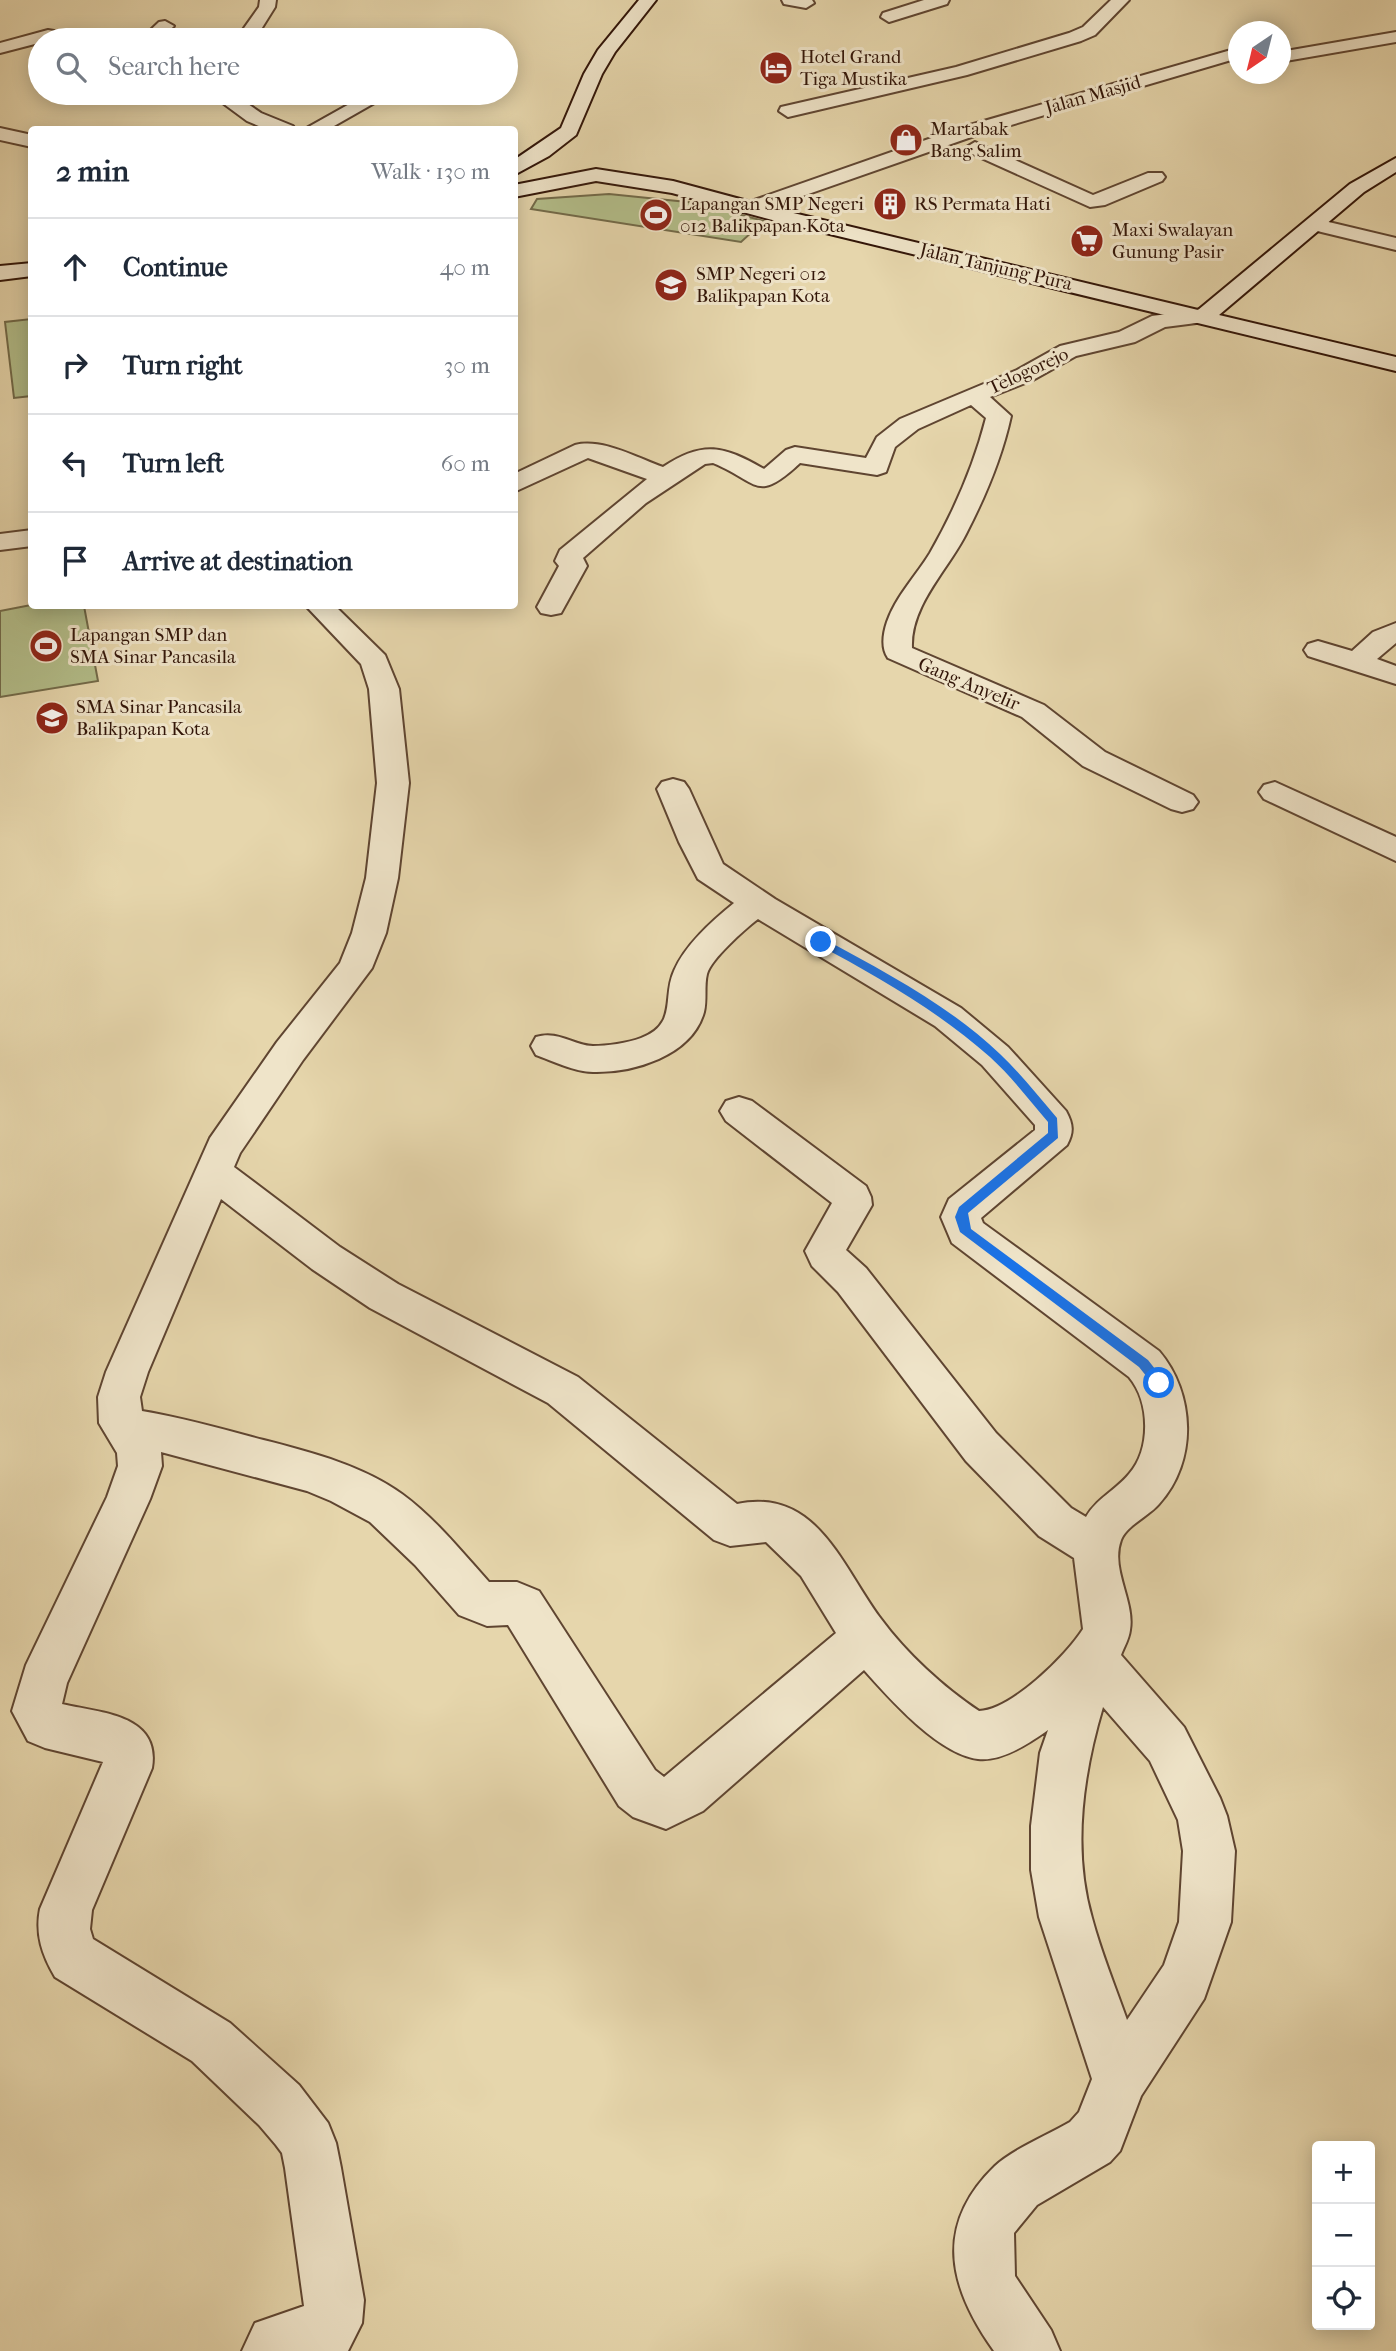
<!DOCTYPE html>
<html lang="en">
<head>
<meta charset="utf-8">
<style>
  :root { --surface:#fff; --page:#f2f2f3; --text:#1f2937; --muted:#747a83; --line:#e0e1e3 }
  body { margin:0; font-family:"IM FELL French Canon",serif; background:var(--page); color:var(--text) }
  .controls { position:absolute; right:21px; bottom:21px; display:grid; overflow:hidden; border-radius:7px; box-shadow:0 4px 18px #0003 }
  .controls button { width:63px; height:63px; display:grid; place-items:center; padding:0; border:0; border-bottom:2px solid var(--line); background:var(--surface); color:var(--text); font:35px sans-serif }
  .compass { position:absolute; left:1228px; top:21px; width:63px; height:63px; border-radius:50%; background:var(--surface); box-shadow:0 4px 18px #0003; rotate:215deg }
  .stop { position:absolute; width:21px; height:21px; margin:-16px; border:5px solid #1a73e8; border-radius:50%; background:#fff }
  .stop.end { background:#1a73e8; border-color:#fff; box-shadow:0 2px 7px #0008 }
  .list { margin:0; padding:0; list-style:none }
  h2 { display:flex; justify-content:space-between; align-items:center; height:91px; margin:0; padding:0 28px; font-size:30px }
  h2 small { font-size:23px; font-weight:400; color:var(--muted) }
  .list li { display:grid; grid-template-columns:46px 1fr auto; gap:21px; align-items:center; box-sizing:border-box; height:98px; padding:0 28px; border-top:2px solid var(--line) }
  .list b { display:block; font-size:26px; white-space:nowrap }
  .list em { font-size:23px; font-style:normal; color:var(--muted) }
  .icon { flex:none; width:38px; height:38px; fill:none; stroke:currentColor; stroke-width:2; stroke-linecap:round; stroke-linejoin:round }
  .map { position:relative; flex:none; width:1396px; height:2351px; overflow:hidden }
  .search { position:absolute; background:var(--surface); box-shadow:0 4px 18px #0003; left:28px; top:28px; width:490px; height:77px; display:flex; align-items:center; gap:18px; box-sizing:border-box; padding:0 24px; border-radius:38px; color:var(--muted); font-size:26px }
  .panel { position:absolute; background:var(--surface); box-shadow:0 4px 18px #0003; left:28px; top:126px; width:490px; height:483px; border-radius:7px }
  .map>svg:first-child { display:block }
</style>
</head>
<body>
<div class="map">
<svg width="1396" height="2351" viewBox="0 0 1396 2351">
  <rect width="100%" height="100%" fill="#e6d6ac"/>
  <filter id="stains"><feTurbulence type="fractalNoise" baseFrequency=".00286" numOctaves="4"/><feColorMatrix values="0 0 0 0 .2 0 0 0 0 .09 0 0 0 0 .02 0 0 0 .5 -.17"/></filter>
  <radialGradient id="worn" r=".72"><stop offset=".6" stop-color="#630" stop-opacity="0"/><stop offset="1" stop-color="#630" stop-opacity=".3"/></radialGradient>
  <g fill="#b3be8a" stroke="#726a49" stroke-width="2">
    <polygon points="609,194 697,203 764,221 741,242 531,209 537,199"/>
    <polygon points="31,319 31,396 14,398 5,322"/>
    <polygon points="31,605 84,606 98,681 0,697 0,611"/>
  </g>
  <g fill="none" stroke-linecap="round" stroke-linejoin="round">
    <defs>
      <g id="street">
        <polygon points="260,0 276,0 275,7 260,31 270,40 247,40 242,31 259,7"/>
        <polygon points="782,0 812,0 814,3 806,8 784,4"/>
        <polygon points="924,0 949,0 947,4 889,22 881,17 883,13"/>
        <polygon points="1111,0 1129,0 1095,35 1081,41 967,75 788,117 779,111 781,107 956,67 1069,33 1083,27"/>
        <polygon points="165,21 174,26 159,40 140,40 159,22"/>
        <polygon points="48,30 54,31 57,35 54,39 0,53 0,43"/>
        <polygon points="1396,32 1396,42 1280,62 1280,52"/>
        <polygon points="1238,48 1238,58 977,135 757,212 743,212 740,208 743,204 963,127"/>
        <polygon points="209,93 232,93 261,113 293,126 295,130 268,130 247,121"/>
        <polygon points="369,93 392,93 327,130 303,130"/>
        <polygon points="0,128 32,135 32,147 0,140"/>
        <polygon points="975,142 1093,195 1148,173 1162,173 1165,177 1162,181 1105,205 1090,207 968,152 965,148"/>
        <polygon points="1316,219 1396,238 1396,250 1309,229 1306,225 1309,221"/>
        <path d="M1204 309 1212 311 1215 316 1212 321 1165 327 1135 342 1076 356 1033 380 990 397 1011 416C1002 457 986 495 967 532 949 569 910 605 912 648L1044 705 1105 752 1193 795 1198 802 1193 809 1182 812 1171 809 1083 766 1022 717 888 658C881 648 883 634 887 622 896 596 916 576 930 553 954 511 974 465 986 418L971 405 918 429 895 447 886 472 877 475 800 463C756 504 759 482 713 463L705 464 646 503 583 558 587 566 561 613 551 615 541 613 537 607 559 566 555 561 560 550 647 479 588 458 514 492V474L575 445C603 438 637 458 663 467 703 440 724 446 764 469L786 450 795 447 866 458 877 437 900 419 1017 370 1060 346 1119 332 1152 316Z"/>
        <polygon points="32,530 32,546 0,550 0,534"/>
        <path d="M306 606H335L385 655 399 689 409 783 398 878 386 933 372 968 303 1060 240 1153 234 1167 340 1247 398 1284 578 1377 737 1504C817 1487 842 1567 881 1619 906 1653 943 1687 979 1711 1011 1710 1066 1656 1083 1629L1074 1558 1039 1536 966 1461 838 1292 812 1266 805 1251 832 1203 726 1121 720 1111 726 1101 739 1097 752 1101 866 1186 871 1197 872 1205 846 1250 866 1268 996 1433 1071 1508 1086 1517C1097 1498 1116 1490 1129 1474 1151 1449 1150 1402 1129 1377L952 1243 941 1217 949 1199 1035 1130V1125L982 1065 935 1026 758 919C745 929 711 959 707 974 704 986 707 1000 704 1012 692 1056 633 1073 593 1072 575 1072 553 1061 536 1055L531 1046 536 1037C558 1030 572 1045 593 1046 606 1046 628 1043 641 1038 678 1024 662 997 674 971 685 945 712 921 734 903L698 879 679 842 657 789 662 782 673 779 684 782 689 789 723 864 775 899 961 1008 1008 1047 1066 1111C1073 1124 1074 1132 1067 1145L981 1218 983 1223 1159 1351C1195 1393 1198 1461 1159 1504 1149 1516 1127 1525 1121 1540 1110 1569 1135 1601 1130 1630 1129 1639 1124 1647 1121 1655L1184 1727 1220 1798 1227 1816 1235 1851 1231 1922 1204 1999 1141 2096 1120 2151 1110 2162 1037 2205 1014 2233 1015 2276 1051 2330 1060 2351H994C949 2288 933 2226 995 2166 1013 2149 1048 2135 1070 2122L1079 2112 1092 2079 1039 1917 1031 1870V1826L1040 1753 1048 1730C1030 1743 1001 1762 978 1759 938 1754 890 1699 864 1670L703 1811 666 1829 633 1817 619 1806 508 1625 487 1626 459 1615 415 1565 370 1522 331 1501 307 1491 161 1452 162 1466 150 1499 67 1683 62 1704C100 1713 161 1714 152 1768L92 1910 90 1929 93 1939 230 2023 299 2085 328 2123 336 2143 341 2168 364 2300 362 2323 348 2351H242L255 2323 304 2306 285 2168 282 2153 276 2145 259 2125 192 2061 55 1977C42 1955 35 1934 40 1909L103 1762 45 1748 28 1741 12 1711 26 1665 107 1497 118 1466 117 1453 99 1423 98 1397 106 1372 210 1138 277 1042 340 963 352 933 366 878 377 783 369 689 361 664ZM221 1199 312 1269 370 1308 548 1403 714 1540 730 1546 766 1542 801 1576 836 1633 664 1777 655 1770 539 1591 517 1582H489C462 1552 435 1518 402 1494 359 1463 302 1450 252 1437 215 1427 179 1417 142 1411L140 1397 148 1372ZM1103 1707 1150 1761 1178 1820 1183 1851 1179 1922 1164 1965 1127 2020C1115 1986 1101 1952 1092 1918 1072 1849 1083 1774 1103 1707Z"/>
        <polygon points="1396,623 1396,643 1377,659 1396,666 1396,684 1308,656 1304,650 1308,644 1318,641 1352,651 1373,632"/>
        <polygon points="1275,782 1396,837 1396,861 1264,799 1259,792 1264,785"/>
      </g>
      <g id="secondary">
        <polygon points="639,0 656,0 615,52 602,74 576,135 549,156 514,175 514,160 561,128 584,74 598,50"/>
        <polygon points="1396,158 1396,172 1364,192 1219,315 1396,357 1396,371 780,222 672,193 596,181 514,197 514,185 596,169 673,181 785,211 1198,310 1350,184"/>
        <polygon points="32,263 32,276 0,280 0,266"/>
      </g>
    </defs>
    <use href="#street" stroke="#5f4531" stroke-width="4"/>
    <use href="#secondary" stroke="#321508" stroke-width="4"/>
    <use href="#street" fill="#efe4c9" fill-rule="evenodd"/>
    <use href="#secondary" fill="#efe4c9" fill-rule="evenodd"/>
  </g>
  <path fill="#1a73e8" d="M817 939H824C885 972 950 1006 1000 1054 1020 1073 1038 1096 1057 1118L1058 1138 968 1213 971 1229 1148 1360 1163 1379V1387H1155L1139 1367 960 1232 955 1217 959 1207 1048 1133V1122C1029 1100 1011 1076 990 1057 938 1011 878 977 817 944Z"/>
  <defs>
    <symbol id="hotel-disc" viewBox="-11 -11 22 22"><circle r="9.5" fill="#8f2418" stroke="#efe4c9"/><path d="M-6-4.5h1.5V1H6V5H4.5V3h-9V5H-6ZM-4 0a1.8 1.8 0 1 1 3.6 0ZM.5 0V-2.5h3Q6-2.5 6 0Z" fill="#fff"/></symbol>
    <symbol id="shop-disc" viewBox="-11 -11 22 22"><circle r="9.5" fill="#8f2418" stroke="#efe4c9"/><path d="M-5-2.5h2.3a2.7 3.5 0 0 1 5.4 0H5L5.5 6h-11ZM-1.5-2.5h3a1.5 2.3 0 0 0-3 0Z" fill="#fff"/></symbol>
    <symbol id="building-disc" viewBox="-11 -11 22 22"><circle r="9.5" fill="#8f2418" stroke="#efe4c9"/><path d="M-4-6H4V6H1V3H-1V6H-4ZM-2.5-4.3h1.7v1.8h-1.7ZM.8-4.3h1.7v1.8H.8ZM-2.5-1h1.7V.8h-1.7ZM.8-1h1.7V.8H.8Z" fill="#fff"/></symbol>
    <symbol id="stadium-disc" viewBox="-11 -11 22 22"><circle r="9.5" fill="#8f2418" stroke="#efe4c9"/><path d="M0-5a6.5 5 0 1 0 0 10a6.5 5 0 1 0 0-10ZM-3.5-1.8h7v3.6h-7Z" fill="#fff"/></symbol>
    <symbol id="supermarket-disc" viewBox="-11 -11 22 22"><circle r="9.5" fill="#8f2418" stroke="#efe4c9"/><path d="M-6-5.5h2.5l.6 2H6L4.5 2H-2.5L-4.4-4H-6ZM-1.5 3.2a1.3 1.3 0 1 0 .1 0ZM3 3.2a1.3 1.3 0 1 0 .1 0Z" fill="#fff"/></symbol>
    <symbol id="school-disc" viewBox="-11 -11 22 22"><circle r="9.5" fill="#8f2418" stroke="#efe4c9"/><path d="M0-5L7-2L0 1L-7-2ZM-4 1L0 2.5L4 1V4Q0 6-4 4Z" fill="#fff"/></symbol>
  </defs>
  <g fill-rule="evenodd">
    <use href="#hotel-disc" x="757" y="49" width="38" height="38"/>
    <use href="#shop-disc" x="887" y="121" width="38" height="38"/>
    <use href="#building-disc" x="871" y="185" width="38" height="38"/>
    <use href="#stadium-disc" x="637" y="196" width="38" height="38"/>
    <use href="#supermarket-disc" x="1068" y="222" width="38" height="38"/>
    <use href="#school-disc" x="652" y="266" width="38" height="38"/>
    <use href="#stadium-disc" x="27" y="627" width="38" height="38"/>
    <use href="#school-disc" x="33" y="699" width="38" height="38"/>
  </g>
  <g text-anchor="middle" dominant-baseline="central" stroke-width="6" stroke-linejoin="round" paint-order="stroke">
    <g font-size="19" fill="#321508" stroke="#efe4c9" text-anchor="start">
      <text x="800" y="57">Hotel Grand<tspan x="800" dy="22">Tiga Mustika</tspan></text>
      <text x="930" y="129">Martabak<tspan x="930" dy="22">Bang Salim</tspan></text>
      <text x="680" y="204">Lapangan SMP Negeri<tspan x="680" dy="22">012 Balikpapan Kota</tspan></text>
      <text x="914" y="204">RS Permata Hati</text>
      <text x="1112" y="230">Maxi Swalayan<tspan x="1112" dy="22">Gunung Pasir</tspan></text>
      <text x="696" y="274">SMP Negeri 012<tspan x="696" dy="22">Balikpapan Kota</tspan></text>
      <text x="70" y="635">Lapangan SMP dan<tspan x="70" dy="22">SMA Sinar Pancasila</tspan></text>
      <text x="76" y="707">SMA Sinar Pancasila<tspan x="76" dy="22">Balikpapan Kota</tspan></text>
    </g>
    <g font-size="19" fill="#321508" stroke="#efe4c9">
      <text transform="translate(1093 95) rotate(-16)">Jalan Masjid</text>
      <text transform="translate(996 267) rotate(13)">Jalan Tanjung Pura</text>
      <text transform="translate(1028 371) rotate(-25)">Telogorejo</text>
      <text transform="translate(969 684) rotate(23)">Gang Anyelir</text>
    </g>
  </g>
  <rect width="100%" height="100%" filter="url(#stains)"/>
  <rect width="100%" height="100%" fill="url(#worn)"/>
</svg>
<div class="controls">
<button>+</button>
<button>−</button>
<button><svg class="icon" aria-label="locate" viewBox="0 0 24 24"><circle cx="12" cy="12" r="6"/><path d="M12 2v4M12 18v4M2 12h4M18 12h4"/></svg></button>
</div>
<svg class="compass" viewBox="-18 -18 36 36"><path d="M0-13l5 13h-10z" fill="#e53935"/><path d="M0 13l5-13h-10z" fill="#747a83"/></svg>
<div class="stop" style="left:1159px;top:1383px"></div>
<div class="stop end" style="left:821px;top:942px"></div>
<div class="search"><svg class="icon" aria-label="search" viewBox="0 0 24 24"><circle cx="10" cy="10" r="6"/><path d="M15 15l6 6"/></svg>Search here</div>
<section class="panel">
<h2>2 min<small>Walk · 130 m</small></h2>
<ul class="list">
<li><svg class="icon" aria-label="ahead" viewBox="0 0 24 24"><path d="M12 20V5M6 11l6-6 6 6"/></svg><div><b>Continue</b></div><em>40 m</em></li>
<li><svg class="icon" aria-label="right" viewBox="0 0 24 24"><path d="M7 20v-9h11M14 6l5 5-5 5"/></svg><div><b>Turn right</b></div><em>30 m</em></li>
<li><svg class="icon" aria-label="left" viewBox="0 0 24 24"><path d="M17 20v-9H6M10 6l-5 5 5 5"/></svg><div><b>Turn left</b></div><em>60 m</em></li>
<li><svg class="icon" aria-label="arrive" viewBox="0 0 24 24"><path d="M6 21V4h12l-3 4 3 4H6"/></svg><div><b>Arrive at destination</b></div></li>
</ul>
</section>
</div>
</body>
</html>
